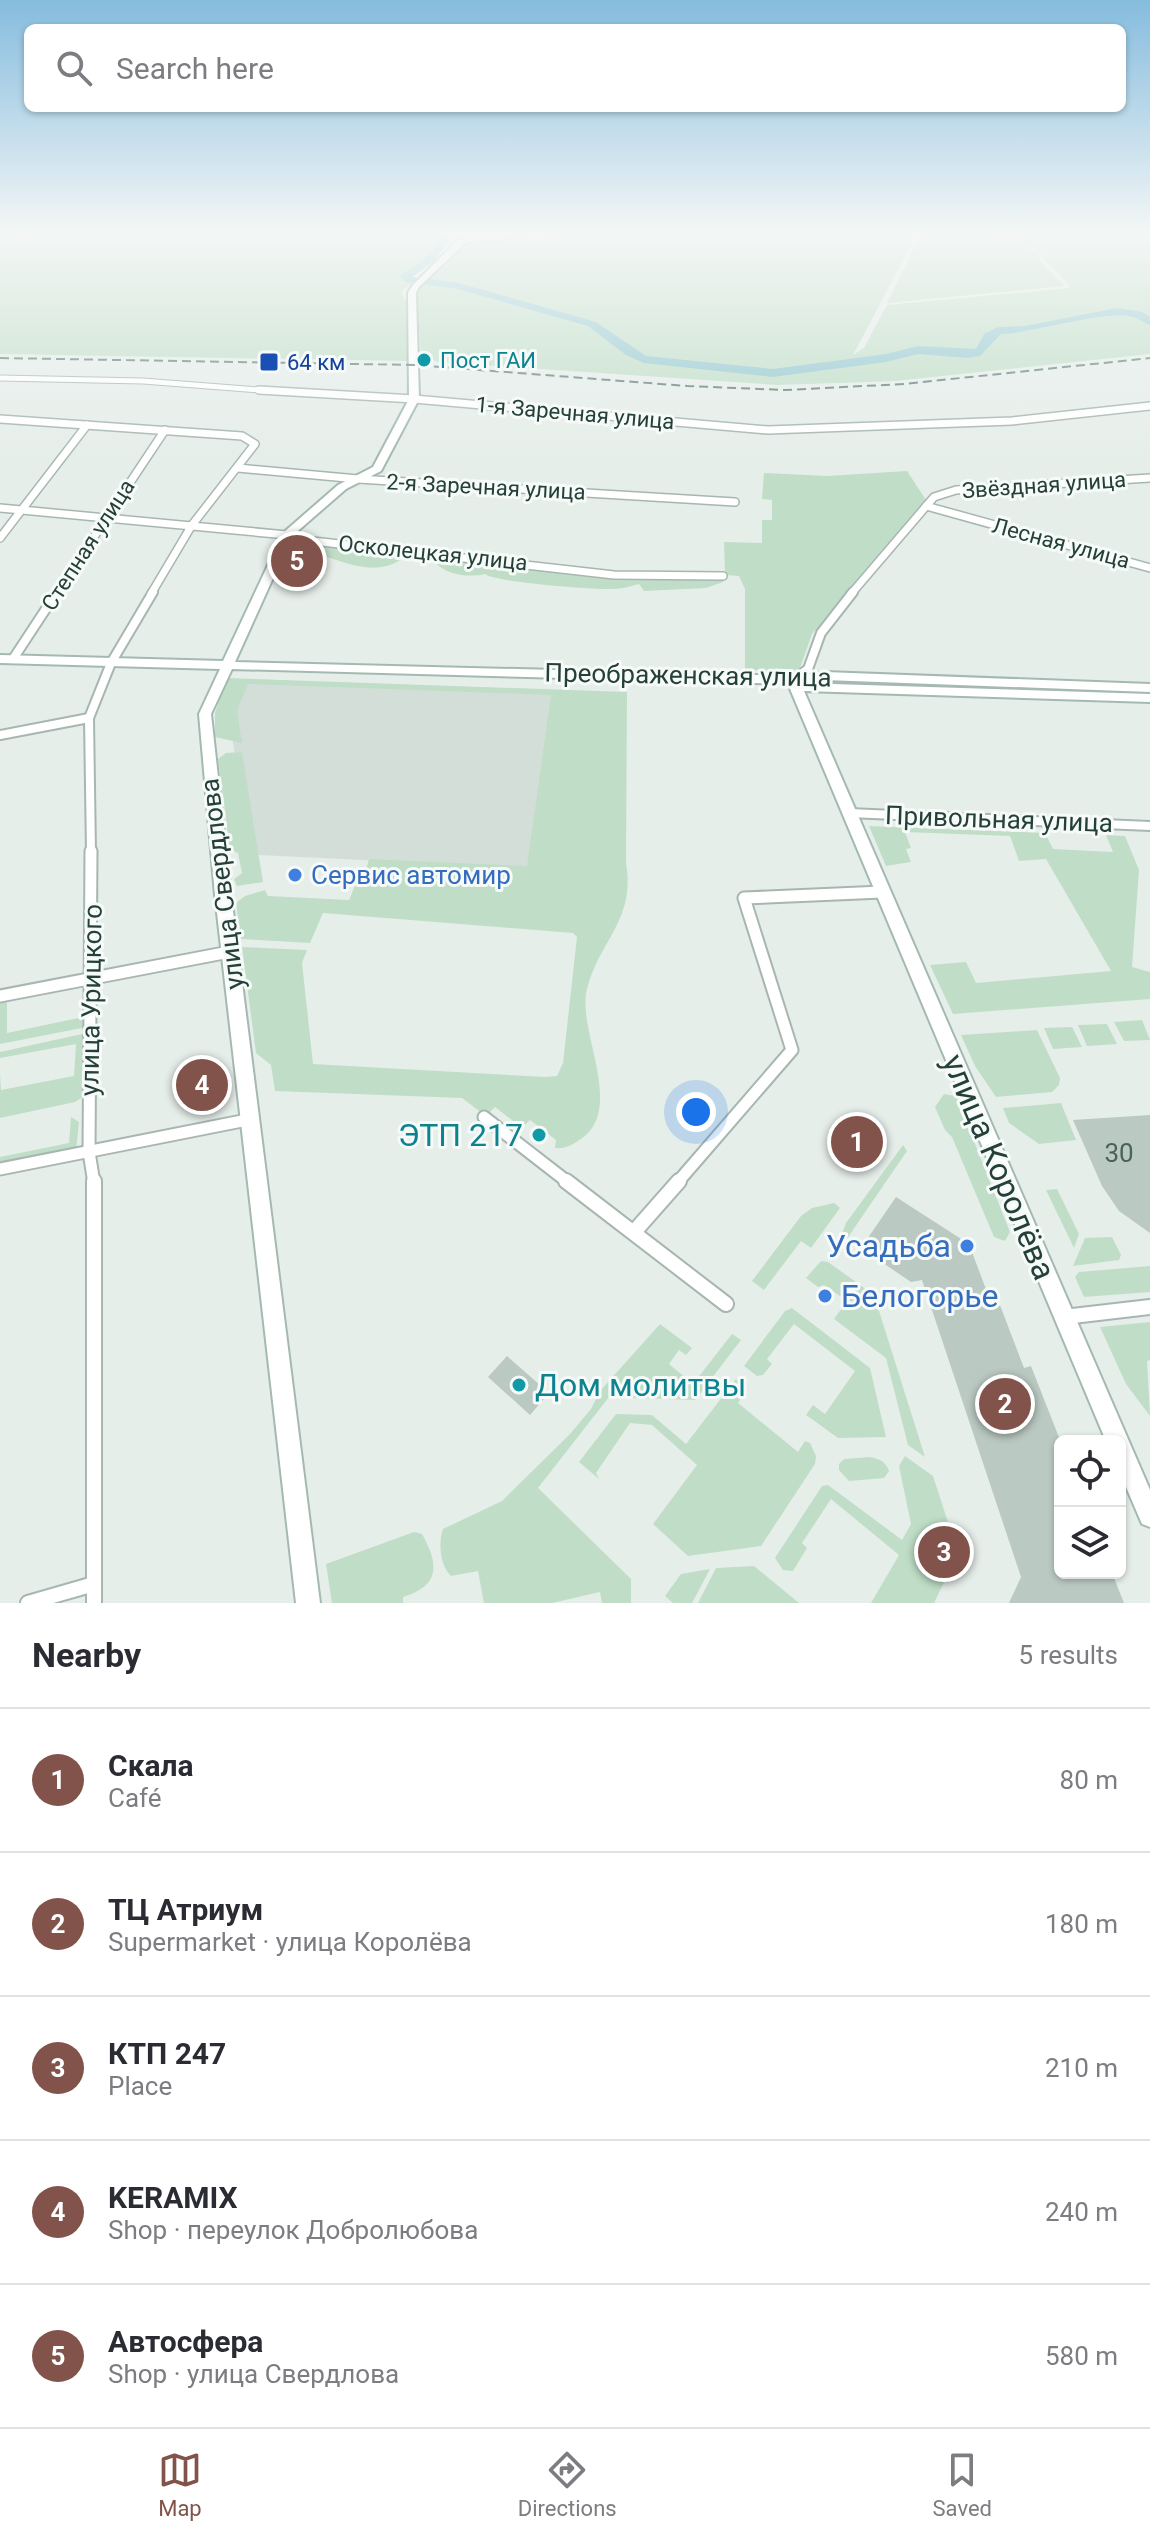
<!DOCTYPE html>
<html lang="en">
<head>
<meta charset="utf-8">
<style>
  :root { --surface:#fff; --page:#f2f2f3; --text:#2b2b33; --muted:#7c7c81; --line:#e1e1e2; --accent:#82534a }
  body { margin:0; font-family:Roboto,sans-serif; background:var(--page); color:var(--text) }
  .controls { position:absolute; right:24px; bottom:24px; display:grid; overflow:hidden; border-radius:12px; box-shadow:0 2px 6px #0004 }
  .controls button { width:72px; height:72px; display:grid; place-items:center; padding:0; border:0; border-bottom:2px solid var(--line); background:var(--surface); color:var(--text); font:40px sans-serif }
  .you { position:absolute; left:696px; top:1112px; width:28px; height:28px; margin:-20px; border:6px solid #fff; border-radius:50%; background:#1a73e8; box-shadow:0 0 0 12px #1a73e833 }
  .badge { display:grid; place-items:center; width:52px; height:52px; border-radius:50%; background:var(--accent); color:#fff; font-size:26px; font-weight:700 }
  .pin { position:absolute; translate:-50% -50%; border:4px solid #fff; box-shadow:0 2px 8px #0006 }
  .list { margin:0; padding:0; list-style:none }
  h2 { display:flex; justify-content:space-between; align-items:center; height:104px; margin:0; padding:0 32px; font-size:34px }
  h2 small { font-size:26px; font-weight:400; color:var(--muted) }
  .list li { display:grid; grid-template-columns:52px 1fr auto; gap:24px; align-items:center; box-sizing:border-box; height:144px; padding:0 32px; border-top:2px solid var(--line) }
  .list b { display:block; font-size:30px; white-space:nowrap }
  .list p { margin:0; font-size:26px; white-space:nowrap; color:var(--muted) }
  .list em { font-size:26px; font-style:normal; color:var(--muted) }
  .icon { flex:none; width:44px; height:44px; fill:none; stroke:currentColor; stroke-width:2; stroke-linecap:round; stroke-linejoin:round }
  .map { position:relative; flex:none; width:1150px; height:1603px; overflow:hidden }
  .search { position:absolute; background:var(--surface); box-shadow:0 2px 6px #0004; left:24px; right:24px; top:24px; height:88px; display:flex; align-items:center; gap:20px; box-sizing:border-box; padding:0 28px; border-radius:12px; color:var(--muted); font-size:30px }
  .sheet { height:824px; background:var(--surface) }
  nav { display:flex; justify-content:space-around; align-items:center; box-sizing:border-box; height:112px; border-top:2px solid var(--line); background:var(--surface); font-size:22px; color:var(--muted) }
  nav a { display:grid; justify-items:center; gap:4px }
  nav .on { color:var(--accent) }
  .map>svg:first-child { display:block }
</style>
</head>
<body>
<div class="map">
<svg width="1150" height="1603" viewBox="0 0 1150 1603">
  <rect width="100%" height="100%" fill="#e6eeea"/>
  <polygon fill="#d4ded9" points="241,679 554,690 529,868 258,855 251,852 228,713"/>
  <g fill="#c0dec7" fill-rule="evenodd">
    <polygon points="0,232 439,232 443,239 426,260 402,275 413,282 401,291 407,304 409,361 0,354 0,236 12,234"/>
    <path d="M551 232H918L853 355 864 348 887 305 1070 288C1064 275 1047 267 1040 252L996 232H1150V319L1138 314 1150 323V354L895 381 777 385 438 362 421 355 417 296 420 286 447 264 457 251 479 241 545 240ZM1117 310 1026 331H1004L991 338 981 353 957 355 921 351 826 366 821 364 884 356 916 349 967 354 978 352 986 336 996 330H1024Z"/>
    <polygon points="922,232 992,232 1038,253 1042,263 1065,286 887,303"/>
    <polygon points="907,471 926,500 812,634 800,668 795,671 745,670 745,589 739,576 725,575 724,542 762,543 762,520 772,520 772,500 762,499 764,473 827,476"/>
    <path d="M308 544 393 553 404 557C374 582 333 556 301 549Z"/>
    <path d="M442 558 540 568 723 577V582L706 588 644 591 639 584C631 586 622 589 614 589 597 590 493 582 485 574 468 578 444 575 433 560Z"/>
    <path d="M227 678 627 692 626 863C636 920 599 941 587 989 576 1031 628 1111 578 1141 570 1146 564 1149 555 1148L556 1140 530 1120 522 1128 495 1107 486 1116 462 1098 275 1091 271 1065 256 1053 242 947 307 950 302 963 313 1064 546 1077 557 1076 563 1063 577 937 573 933 323 913 310 943 241 939 236 903 245 896 265 890 268 896 349 900 357 881H363L369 859 527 866 551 695 248 684 237 711 242 743 215 737V713Z"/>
    <polygon points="817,679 1150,690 1150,695 818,683"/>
    <polygon points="242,752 263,882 237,886 234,879 242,873 238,853 230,850 218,759 226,753"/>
    <polygon points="869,826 1045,833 1053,849 1113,852 1106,835 1125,836 1139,870 1132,967 1150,972 1150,999 953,1014 930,965 966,962 976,983 1111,971 1046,859 1019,861 1010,836 905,832 911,848 906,849 911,862 886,866"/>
    <polygon points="86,984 86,1024 82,1028 0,1044 0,1002 7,1000 7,1033 83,1017 83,985"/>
    <polygon points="1142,1020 1150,1040 1124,1041 1114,1022"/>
    <polygon points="1107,1024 1117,1044 1087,1046 1078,1025"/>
    <polygon points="1072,1027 1082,1047 1053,1049 1044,1028"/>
    <polygon points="1037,1030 1060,1078 1059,1085 1052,1092 996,1097 975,1066 961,1035"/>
    <polygon points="82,1034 87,1037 84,1096 75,1102 0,1118 0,1073 1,1090 74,1076 76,1044 0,1058 0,1052"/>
    <polygon points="944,1094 955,1096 958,1101 1010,1232 1005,1241 994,1237 952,1137 945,1130 935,1107"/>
    <polygon points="1061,1103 1076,1140 1039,1144 1009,1123 1003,1108"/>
    <polygon points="71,1117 79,1122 76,1152 0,1166 0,1157 69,1143"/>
    <polygon points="903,1145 907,1151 844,1243 843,1231 846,1223"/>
    <polygon points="1057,1189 1079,1234 1074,1248 1046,1190"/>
    <polygon points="834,1203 840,1208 811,1248 801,1241 764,1290 752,1281 801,1216 812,1208"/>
    <polygon points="1112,1237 1121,1255 1119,1260 1073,1266 1085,1238"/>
    <polygon points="821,1261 828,1262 874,1295 925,1457 908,1445 886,1358 834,1319 847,1301 824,1285 818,1287 806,1278"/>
    <polygon points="1150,1266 1150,1292 1084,1297 1075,1277 1079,1272"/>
    <polygon points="792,1308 870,1368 886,1437 838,1438 806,1415 813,1405 825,1414 855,1371 794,1324 767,1359 772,1364 763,1375 757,1376 744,1366 785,1311"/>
    <polygon points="1150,1322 1150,1360 1147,1361 1150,1416 1126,1384 1100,1327"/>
    <path d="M660 1324 692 1348 686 1355 679 1350 669 1364 693 1384 732 1334 741 1340 695 1400 609 1397 538 1488 631 1579V1603H602L600 1592 552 1603H484L478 1571 451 1576C440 1566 438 1543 443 1529L502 1501 570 1434 591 1409 600 1391Z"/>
    <polygon points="736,1379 746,1390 738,1403 798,1452 805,1441 810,1443 816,1456 815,1464 761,1546 688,1556 653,1524 697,1465 652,1425 630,1423 596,1473 599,1479 579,1462 616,1414 652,1415 686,1444"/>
    <polygon points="905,1456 933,1476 958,1553 934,1603 871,1603 899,1555 831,1499 802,1543 807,1548 793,1571 783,1570 775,1558 822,1486 828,1485 902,1540 911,1524 899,1466"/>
    <path d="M870 1457C880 1459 885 1461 889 1471L884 1478 849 1481 839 1470V1464L844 1459Z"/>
    <path d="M414 1532 422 1534C440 1566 439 1586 403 1597V1603H332L326 1564Z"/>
    <polygon points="754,1566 799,1603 698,1603 716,1568"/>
    <polygon points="710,1569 692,1603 673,1603 665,1596 681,1574"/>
  </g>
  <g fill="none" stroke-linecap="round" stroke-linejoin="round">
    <g fill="#91c7d0" fill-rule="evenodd">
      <polygon points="0,232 41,232 0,238"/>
      <path d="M436 232H446L451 239 433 262 412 277 459 283 596 322 646 356 773 369 886 354 918 346 976 349 984 334 998 327 1025 326 1117 308 1142 312 1150 317V325C1144 323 1139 319 1133 317 1110 309 1033 333 1001 334L980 356 967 358 918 354 886 362 773 377 644 363 626 355 588 326 458 289 405 282 400 276 425 258 441 239Z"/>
    </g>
  </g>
  <g fill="#bbc9c3">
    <polygon points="1150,1115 1150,1233 1119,1211 1102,1186 1073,1120"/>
    <polygon points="896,1197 969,1244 987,1292 995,1292 1024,1368 1031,1366 1060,1440 1060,1573 1112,1573 1124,1603 1009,1603 1021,1577 922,1280 911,1282 861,1248"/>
    <polygon points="507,1356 549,1393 530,1415 488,1377"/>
  </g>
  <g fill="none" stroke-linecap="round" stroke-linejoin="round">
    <defs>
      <polyline id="street-far4" points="0,378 143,381 285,392"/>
      <g id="street-far3">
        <polyline points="259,390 414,399 768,430 1012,421 1150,406"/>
        <polyline points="0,419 242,436 255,444 192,525 151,594"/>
        <polyline points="238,468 358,479 735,502"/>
        <polyline points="926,506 1150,568"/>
        <polyline points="0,508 287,535 295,539 614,575 723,576"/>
        <polyline points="0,538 87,425"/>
        <polyline points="56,594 165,430"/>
        <polyline points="851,594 934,497 956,490 1150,478"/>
      </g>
      <g id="street-far2">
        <polyline points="13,659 57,592"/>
        <polyline points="793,680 808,669 821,633 853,592"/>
        <polyline points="0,735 89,718"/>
        <polyline points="849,813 1150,826"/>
        <polyline points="91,853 89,718 111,663 153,592"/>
      </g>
      <g id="street-far1">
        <polyline points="91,851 89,1152 94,1183"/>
        <polyline points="0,996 229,952"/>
        <polyline points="484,1117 569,1183"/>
        <polyline points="0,1169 252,1119"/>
        <polyline points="677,1183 792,1050 744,898 882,892"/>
      </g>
      <g id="street">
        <polyline points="94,1181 94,1603"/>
        <polyline points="566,1181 726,1304"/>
        <polyline points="634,1232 679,1181"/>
        <polyline points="1064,1317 1150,1307"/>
        <polyline points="28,1603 94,1584"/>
      </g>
      <polygon id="secondary" points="492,232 505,232 496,236 541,232 494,240 491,237 464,244 419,287 416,293 419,399 381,471 346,489 292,536 235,662 793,676 825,672 1150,684 1150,692 825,680 800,683 1150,694 1150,702 804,691 1150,1490 1150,1527 1142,1524 1120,1473 1120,1441 1106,1441 788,684 232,669 211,714 231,895 320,1603 296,1603 215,895 199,714 220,669 0,663 0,655 223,661 283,533 338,485 373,467 409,399 408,293 412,286 458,240"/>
    </defs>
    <use href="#street-far4" stroke="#a8b6b1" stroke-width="7"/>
    <use href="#street-far3" stroke="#a8b6b1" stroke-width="10"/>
    <use href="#street-far2" stroke="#a8b6b1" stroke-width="12"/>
    <use href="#street-far1" stroke="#a8b6b1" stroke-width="15"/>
    <use href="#street" stroke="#a8b6b1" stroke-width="18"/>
    <use href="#secondary" stroke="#a4b9b2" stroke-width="4"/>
    <use href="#street-far4" stroke="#fff" stroke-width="5"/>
    <use href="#street-far3" stroke="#fff" stroke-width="7"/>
    <use href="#street-far2" stroke="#fff" stroke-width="8"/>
    <use href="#street-far1" stroke="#fff" stroke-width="11"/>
    <use href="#street" stroke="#fff" stroke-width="14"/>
    <use href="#secondary" fill="#fff" fill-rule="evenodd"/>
    <polyline stroke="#607b73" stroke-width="2" stroke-dasharray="9 5" stroke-linecap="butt" points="0,358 415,365 687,386 785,390 904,384 1150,358"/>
  </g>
  <linearGradient id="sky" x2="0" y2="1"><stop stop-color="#85bcde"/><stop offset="0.51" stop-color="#f4f7f6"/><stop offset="1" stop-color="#f4f7f6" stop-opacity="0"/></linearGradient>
  <rect width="1150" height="457" fill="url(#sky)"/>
  <g fill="#0f9aa8" stroke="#f6faf8" stroke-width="3">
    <circle cx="424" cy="360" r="8"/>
    <circle cx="539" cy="1135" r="8"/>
    <circle cx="519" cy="1385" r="8"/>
  </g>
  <rect fill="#1a4fb4" stroke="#f6faf8" stroke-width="3" x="259" y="352" width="20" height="20" rx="4"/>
  <g fill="#3f7fe0" stroke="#f6faf8" stroke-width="3">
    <circle cx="295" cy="875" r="8"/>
    <circle cx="967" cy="1246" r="8"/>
    <circle cx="825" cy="1296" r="8"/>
  </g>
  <g text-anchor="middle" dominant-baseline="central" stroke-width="6" stroke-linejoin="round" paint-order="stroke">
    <g font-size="22" fill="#0d838f" stroke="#f6faf8" text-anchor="start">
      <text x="440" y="360">Пост ГАИ</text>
    </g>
    <g font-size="22" fill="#164399" stroke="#f6faf8" text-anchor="start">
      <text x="287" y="362">64 км</text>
    </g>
    <g font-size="22" fill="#254038" stroke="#f6faf8">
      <text transform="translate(575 413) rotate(5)">1-я Заречная улица</text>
      <text transform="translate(1044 485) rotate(-4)">Звёздная улица</text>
      <text transform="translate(486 487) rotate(3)">2-я Заречная улица</text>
      <text transform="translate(1061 543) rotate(15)">Лесная улица</text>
      <text transform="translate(88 545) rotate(-57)">Степная улица</text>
      <text transform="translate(433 553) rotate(6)">Осколецкая улица</text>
    </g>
    <g font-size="26" fill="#254038" stroke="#f6faf8">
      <text transform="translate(688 675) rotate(1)">Преображенская улица</text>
      <text transform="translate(999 819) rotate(2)">Привольная улица</text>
      <text transform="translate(222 884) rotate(-97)">улица Свердлова</text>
      <text transform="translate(91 1000) rotate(-89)">улица Урицкого</text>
    </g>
    <g font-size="26" fill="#366cbe" stroke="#f6faf8" text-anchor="start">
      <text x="311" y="875">Сервис автомир</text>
    </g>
    <g font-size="26" fill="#4a625b">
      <text x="1119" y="1153">30</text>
    </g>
    <g font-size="32" fill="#0d838f" stroke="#f6faf8" text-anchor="end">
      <text x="523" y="1135">ЭТП 217</text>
      <text x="535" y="1385" text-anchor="start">Дом молитвы</text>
    </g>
    <g font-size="32" fill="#254038" stroke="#f6faf8">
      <text transform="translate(999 1167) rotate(67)">улица Королёва</text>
    </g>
    <g font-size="32" fill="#366cbe" stroke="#f6faf8" text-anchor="end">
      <text x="951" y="1246">Усадьба</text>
      <text x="841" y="1296" text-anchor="start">Белогорье</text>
    </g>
  </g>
</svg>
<div class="controls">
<button><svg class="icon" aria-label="locate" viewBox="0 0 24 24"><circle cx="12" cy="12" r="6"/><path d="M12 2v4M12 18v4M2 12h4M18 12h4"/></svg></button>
<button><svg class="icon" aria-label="layers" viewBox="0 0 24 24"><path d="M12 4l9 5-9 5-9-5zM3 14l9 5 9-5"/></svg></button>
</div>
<div class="you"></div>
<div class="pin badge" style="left:857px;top:1142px">1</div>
<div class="pin badge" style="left:1005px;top:1404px">2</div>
<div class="pin badge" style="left:944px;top:1552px">3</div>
<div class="pin badge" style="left:202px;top:1085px">4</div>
<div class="pin badge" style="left:297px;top:561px">5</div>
<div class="search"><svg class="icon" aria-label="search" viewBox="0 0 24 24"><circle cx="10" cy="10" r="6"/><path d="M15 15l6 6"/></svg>Search here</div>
</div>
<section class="sheet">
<h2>Nearby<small>5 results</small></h2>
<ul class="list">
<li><span class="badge">1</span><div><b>Скала</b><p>Café</p></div><em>80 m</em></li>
<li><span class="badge">2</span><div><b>ТЦ Атриум</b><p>Supermarket · улица Королёва</p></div><em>180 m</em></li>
<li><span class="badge">3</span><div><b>КТП 247</b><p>Place</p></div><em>210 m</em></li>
<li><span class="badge">4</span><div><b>KERAMIX</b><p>Shop · переулок Добролюбова</p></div><em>240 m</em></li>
<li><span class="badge">5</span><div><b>Автосфера</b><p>Shop · улица Свердлова</p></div><em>580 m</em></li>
</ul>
</section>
<nav>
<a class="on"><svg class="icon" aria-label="map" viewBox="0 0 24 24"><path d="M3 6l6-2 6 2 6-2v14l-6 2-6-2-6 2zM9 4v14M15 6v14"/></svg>Map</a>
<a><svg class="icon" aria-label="directions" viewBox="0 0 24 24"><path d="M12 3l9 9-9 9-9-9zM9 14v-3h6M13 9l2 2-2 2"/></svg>Directions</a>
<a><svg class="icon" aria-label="saved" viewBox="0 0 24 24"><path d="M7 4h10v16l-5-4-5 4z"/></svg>Saved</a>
</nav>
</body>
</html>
